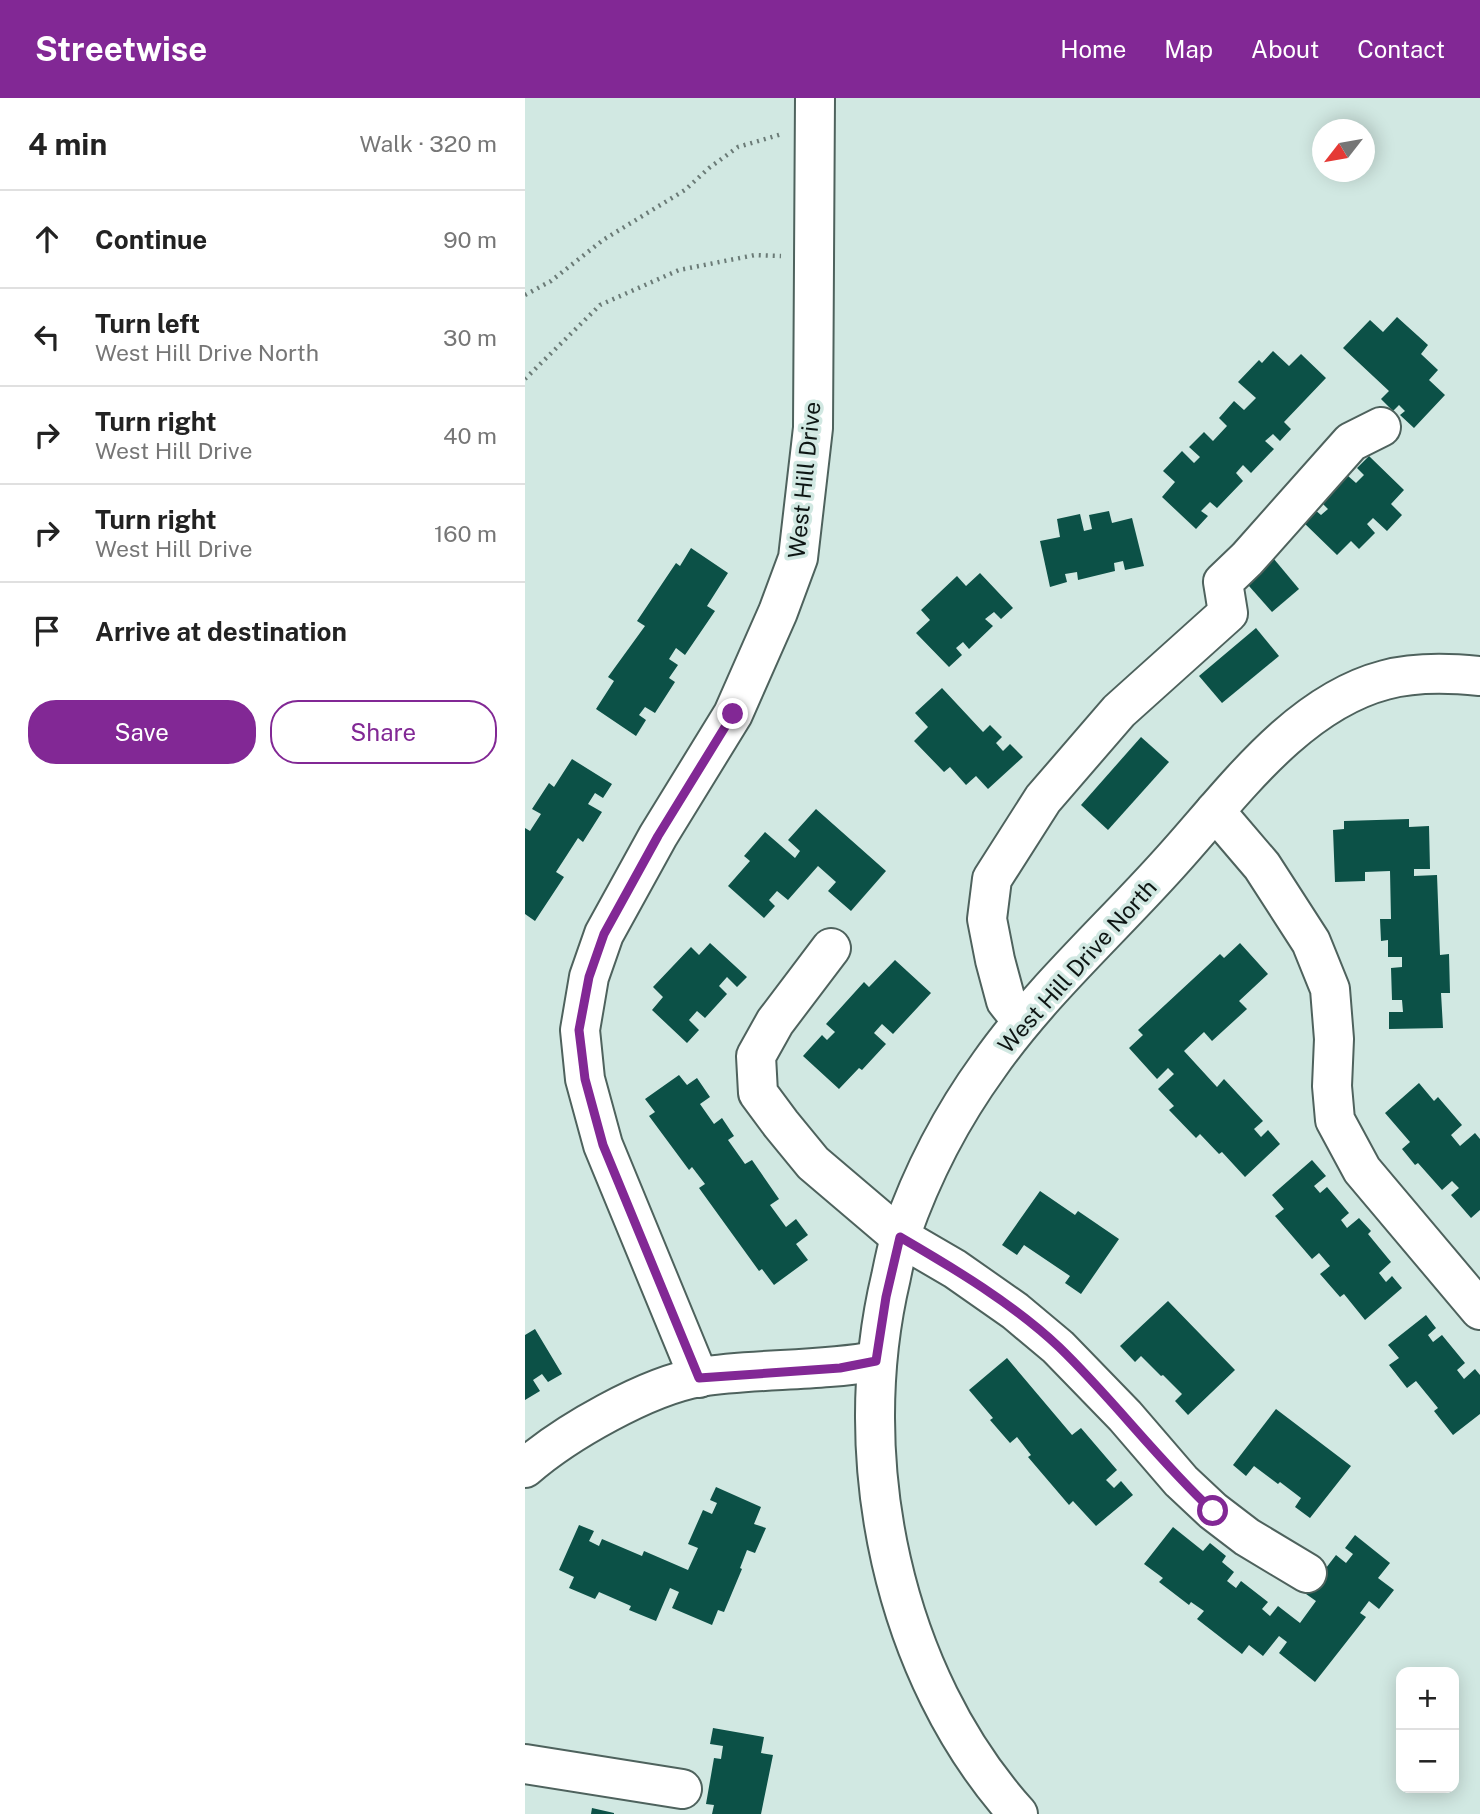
<!DOCTYPE html>
<html lang="en">
<head>
<meta charset="utf-8">
<style>
  :root { --surface:#fff; --page:#f6f6f6; --text:#222; --muted:#767676; --line:#e0e0e0; --accent:#822895 }
  body { margin:0; font-family:"Public Sans",sans-serif; background:var(--page); color:var(--text) }
  .controls { position:absolute; right:21px; bottom:21px; display:grid; overflow:hidden; border-radius:14px; box-shadow:0 4px 18px #0003 }
  .controls button { width:63px; height:63px; display:grid; place-items:center; padding:0; border:0; border-bottom:2px solid var(--line); background:var(--surface); color:var(--text); font:35px sans-serif }
  .compass { position:absolute; left:787px; top:21px; width:63px; height:63px; border-radius:50%; background:var(--surface); box-shadow:0 4px 18px #0003; rotate:239deg }
  .stop { position:absolute; width:21px; height:21px; margin:-16px; border:5px solid #822895; border-radius:50%; background:#fff }
  .stop.end { background:#822895; border-color:#fff; box-shadow:0 2px 7px #0008 }
  .list { margin:0; padding:0; list-style:none }
  h2 { display:flex; justify-content:space-between; align-items:center; height:91px; margin:0; padding:0 28px; font-size:30px }
  h2 small { font-size:23px; font-weight:400; color:var(--muted) }
  .list li { display:grid; grid-template-columns:46px 1fr auto; gap:21px; align-items:center; box-sizing:border-box; height:98px; padding:0 28px; border-top:2px solid var(--line) }
  .list b { display:block; font-size:26px; white-space:nowrap }
  .list p { margin:0; font-size:23px; white-space:nowrap; color:var(--muted) }
  .list em { font-size:23px; font-style:normal; color:var(--muted) }
  .actions { display:flex; gap:14px; padding:21px 28px }
  .actions a { flex:1; padding:16px 0; border:2px solid var(--accent); border-radius:28px; text-align:center; font-size:24px; color:var(--accent) }
  .actions .main { background:var(--accent); color:#fff }
  .icon { flex:none; width:38px; height:38px; fill:none; stroke:currentColor; stroke-width:2; stroke-linecap:round; stroke-linejoin:round }
  .map { position:relative; flex:none; width:955px; height:1716px; overflow:hidden }
  header { display:flex; align-items:center; gap:42px; box-sizing:border-box; height:98px; padding:0 35px; background:var(--accent); color:#fff }
  header strong { font-size:33px }
  nav { display:flex; gap:38px; margin-inline-start:auto; font-size:24px }
  main { display:flex }
  aside { flex:1; background:var(--surface) }
  .map>svg:first-child { display:block }
</style>
</head>
<body>
<header>
<strong>Streetwise</strong>
<nav><a>Home</a><a>Map</a><a>About</a><a>Contact</a></nav>
</header>
<main>
<aside>
<h2>4 min<small>Walk · 320 m</small></h2>
<ul class="list">
<li><svg class="icon" aria-label="ahead" viewBox="0 0 24 24"><path d="M12 20V5M6 11l6-6 6 6"/></svg><div><b>Continue</b></div><em>90 m</em></li>
<li><svg class="icon" aria-label="left" viewBox="0 0 24 24"><path d="M17 20v-9H6M10 6l-5 5 5 5"/></svg><div><b>Turn left</b><p>West Hill Drive North</p></div><em>30 m</em></li>
<li><svg class="icon" aria-label="right" viewBox="0 0 24 24"><path d="M7 20v-9h11M14 6l5 5-5 5"/></svg><div><b>Turn right</b><p>West Hill Drive</p></div><em>40 m</em></li>
<li><svg class="icon" aria-label="right" viewBox="0 0 24 24"><path d="M7 20v-9h11M14 6l5 5-5 5"/></svg><div><b>Turn right</b><p>West Hill Drive</p></div><em>160 m</em></li>
<li><svg class="icon" aria-label="arrive" viewBox="0 0 24 24"><path d="M6 21V4h12l-3 4 3 4H6"/></svg><div><b>Arrive at destination</b></div></li>
</ul>
<div class="actions"><a class="main">Save</a><a>Share</a></div>
</aside>
<div class="map">
<svg width="955" height="1716" viewBox="0 0 955 1716">
  <rect width="100%" height="100%" fill="#d1e8e2"/>
  <g fill="#0c5147">
    <polygon points="872,219 903,247 896,256 913,272 904,282 920,297 889,330 875,317 880,313 874,307 868,313 856,301 864,293 818,250 845,222 858,234"/>
    <polygon points="748,253 764,268 776,256 801,280 759,324 766,331 755,343 748,336 740,343 749,351 726,375 718,367 711,375 718,383 692,410 685,404 676,413 683,418 671,431 637,399 650,384 638,373 657,353 669,365 675,359 664,349 679,334 688,343 702,328 694,320 709,303 719,312 731,300 713,284 734,262 737,265"/>
    <polygon points="844,358 879,392 866,406 877,417 862,433 848,420 842,426 850,435 834,451 826,443 812,457 777,423 789,411 796,417 803,411 796,404 822,377 831,385 839,377 832,370"/>
    <polygon points="584,413 587,425 607,420 619,468 600,472 598,463 589,465 590,473 553,482 552,474 540,476 542,484 525,489 515,443 535,439 532,421 555,416 559,433 567,431 564,417"/>
    <polygon points="166,450 203,475 182,508 190,513 160,557 151,550 144,561 153,567 144,580 150,584 130,615 120,609 114,617 121,622 111,638 71,611 89,583 83,579 120,528 112,523 151,465 155,468"/>
    <polygon points="744,455 774,491 747,514 716,479"/>
    <polygon points="455,475 488,510 476,521 469,514 460,521 468,528 444,551 438,544 431,550 437,557 424,569 391,535 405,522 396,512 432,478 441,488"/>
    <polygon points="731,530 754,558 697,605 674,578"/>
    <polygon points="417,590 458,634 465,627 477,639 471,645 478,653 485,646 498,659 463,691 451,678 441,687 425,669 419,674 389,643 403,629 390,615"/>
    <polygon points="616,639 644,664 583,732 556,707"/>
    <polygon points="47,661 87,686 78,700 70,695 63,706 77,714 58,744 53,740 31,774 39,779 10,823 0,816 0,730 5,733 16,716 7,711 24,685 29,689"/>
    <polygon points="291,711 361,773 326,813 303,793 311,784 293,768 263,802 252,793 244,802 250,808 239,820 203,788 225,763 219,758 240,734 270,760 275,753 263,742"/>
    <polygon points="884,721 884,729 904,728 905,771 889,771 889,778 912,777 915,857 924,856 925,895 916,895 918,930 864,931 864,914 878,914 877,902 867,902 866,870 877,869 877,859 863,859 863,842 856,843 855,821 866,821 865,773 840,774 840,783 810,784 808,732 819,731 819,723"/>
    <polygon points="185,845 222,879 212,889 202,879 194,888 202,896 180,920 172,913 164,922 174,932 162,945 127,912 138,899 128,889 166,849 174,857"/>
    <polygon points="715,845 743,876 714,903 722,911 687,943 679,934 659,953 692,989 699,981 738,1023 729,1031 736,1039 743,1032 755,1046 720,1079 697,1054 694,1056 675,1036 671,1040 644,1012 649,1008 633,991 649,976 643,970 632,981 604,950 618,937 613,932 695,856 699,860"/>
    <polygon points="370,862 406,895 368,936 357,926 349,935 361,946 337,972 334,970 314,991 278,958 297,937 302,942 310,934 301,926 339,884 344,889"/>
    <polygon points="154,977 162,987 172,980 185,999 175,1006 189,1026 197,1020 209,1038 203,1042 220,1066 227,1062 254,1101 245,1107 261,1129 271,1121 283,1137 271,1146 283,1162 249,1187 237,1171 234,1173 174,1090 180,1086 167,1069 164,1072 124,1018 130,1014 120,1001"/>
    <polygon points="894,985 909,1003 913,999 937,1027 926,1037 935,1048 950,1035 955,1041 955,1112 946,1120 926,1097 934,1090 927,1083 917,1092 893,1065 890,1067 877,1051 885,1044 860,1015"/>
    <polygon points="787,1062 801,1078 789,1088 795,1095 802,1089 824,1115 816,1122 822,1130 834,1120 846,1133 843,1136 866,1164 854,1175 861,1184 867,1178 877,1190 840,1222 819,1196 815,1199 795,1176 805,1168 794,1155 787,1161 750,1118 759,1111 747,1097"/>
    <polygon points="515,1093 550,1117 553,1113 594,1141 556,1196 540,1185 545,1178 499,1147 492,1157 477,1147"/>
    <polygon points="643,1203 710,1272 663,1317 650,1303 657,1296 638,1277 636,1278 616,1258 610,1264 595,1248"/>
    <polygon points="901,1217 911,1230 903,1237 908,1244 917,1237 940,1265 932,1272 939,1281 950,1271 955,1277 955,1316 928,1337 909,1313 913,1310 891,1283 882,1290 864,1267 874,1260 863,1247"/>
    <polygon points="10,1231 37,1276 23,1284 17,1276 8,1282 15,1293 0,1302 0,1237"/>
    <polygon points="482,1260 547,1337 556,1330 592,1372 581,1382 589,1390 596,1383 608,1397 571,1428 548,1403 544,1407 503,1359 506,1357 492,1339 485,1345 465,1322 468,1320 444,1292"/>
    <polygon points="751,1311 826,1368 785,1420 770,1409 776,1400 755,1384 753,1386 729,1368 721,1378 708,1367"/>
    <polygon points="191,1389 236,1409 229,1426 241,1430 230,1455 222,1452 215,1470 217,1471 199,1514 193,1512 187,1527 147,1510 154,1494 145,1490 131,1523 104,1512 106,1508 74,1494 70,1501 44,1490 49,1479 34,1472 54,1427 69,1433 64,1443 74,1448 77,1441 117,1458 119,1453 163,1472 173,1450 163,1446 178,1412 187,1416 192,1405 185,1402"/>
    <polygon points="648,1429 678,1453 685,1445 701,1458 697,1464 709,1474 702,1483 711,1490 716,1483 743,1504 737,1511 745,1518 753,1508 775,1525 791,1503 781,1496 811,1457 821,1465 828,1456 820,1450 830,1437 865,1465 853,1480 869,1492 854,1511 844,1503 835,1515 841,1519 790,1584 754,1555 762,1544 754,1538 738,1558 724,1547 717,1556 672,1521 679,1513 666,1504 664,1507 634,1484 638,1480 619,1466"/>
    <polygon points="188,1630 239,1639 236,1655 248,1657 236,1716 187,1716 189,1707 181,1706 189,1660 196,1661 198,1648 185,1646"/>
    <polygon points="67,1710 89,1715 89,1716 66,1716"/>
  </g>
  <g fill="none" stroke-linecap="round" stroke-linejoin="round">
    <defs>
      <g id="minor">
        <polyline points="690,713 737,768 786,844 805,891 809,941 807,988 810,1022 837,1072 955,1212"/>
        <polyline points="306,850 250,924 231,958 233,995 256,1026 288,1065 375,1139 430,1171 490,1213 533,1249 600,1318 656,1383 688,1413 722,1439 782,1475"/>
        <polyline points="497,923 481,903 470,862 462,821 467,781 518,701 594,613 703,515 698,484 722,461 826,344 856,329"/>
        <polyline points="174,1280 78,1047 60,981 55,932 64,879 79,836 133,738 208,616 253,514 273,460 288,330 290,0"/>
        <path d="M0 1370C40 1335 122 1288 175 1279 233 1270 292 1274 351 1263"/>
        <polyline points="0,1666 157,1691"/>
        <path d="M493 1716C367 1576 323 1359 366 1179 369 1164 372 1150 376 1136 397 1076 427 1018 464 967 513 897 582 834 640 770 702 703 768 606 860 582 889 574 925 575 955 578"/>
      </g>
    </defs>
    <use href="#minor" stroke="#4e625d" stroke-width="42"/>
    <g stroke="#6b7b77" stroke-width="4.5" stroke-dasharray="2 5" stroke-linecap="butt">
      <polyline points="0,197 26,183 78,142 160,92 184,70 213,49 257,36"/>
      <polyline points="0,281 75,207 154,172 230,157 256,158"/>
    </g>
    <use href="#minor" stroke="#fff" stroke-width="38"/>
  </g>
  <g fill="none" stroke-linecap="round" stroke-linejoin="round">
    <path stroke="#822895" stroke-width="9" d="M208 616 133 738 79 836 64 879 54 932 60 981 78 1047 174 1280 315 1270 351 1263 361 1199 375 1139C430 1171 487 1205 534 1249 588 1301 633 1362 688 1413"/>
  </g>
  <g text-anchor="middle" dominant-baseline="central" stroke-width="7" stroke-linejoin="round" paint-order="stroke">
    <g font-size="23" fill="#0e1614" stroke="#d1e8e2">
      <text transform="translate(279 382) rotate(-84)">West Hill Drive</text>
      <text transform="translate(552 868) rotate(-48)">West Hill Drive North</text>
    </g>
  </g>
</svg>
<div class="controls">
<button>+</button>
<button>−</button>
</div>
<svg class="compass" viewBox="-18 -18 36 36"><path d="M0-13l5 13h-10z" fill="#e53935"/><path d="M0 13l5-13h-10z" fill="#767676"/></svg>
<div class="stop" style="left:688px;top:1413px"></div>
<div class="stop end" style="left:208px;top:616px"></div>
</div>
</main>
</body>
</html>
